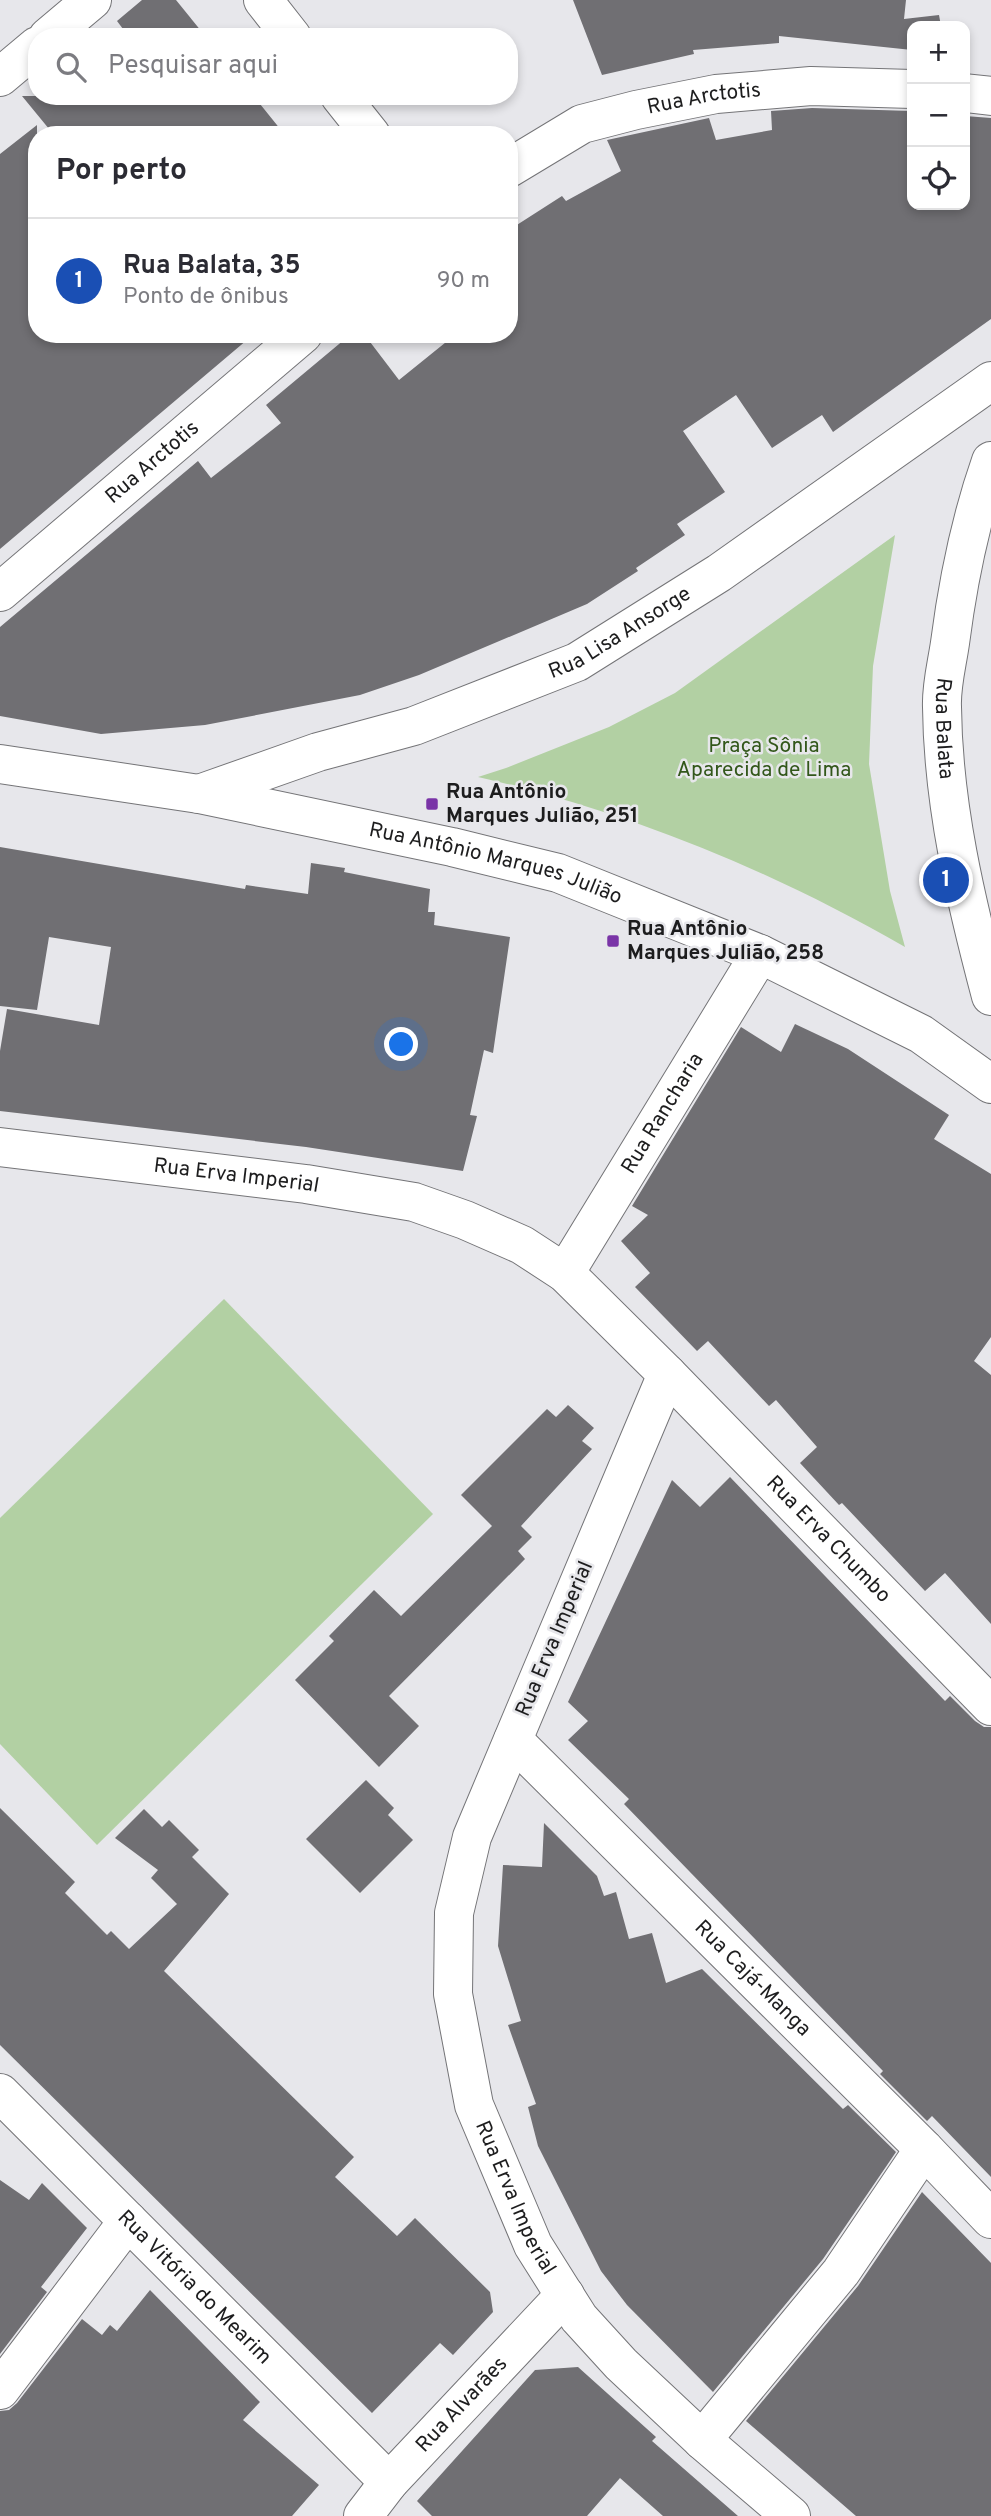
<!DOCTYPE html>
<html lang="pt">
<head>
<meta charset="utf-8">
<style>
  :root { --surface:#fff; --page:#f2f2f3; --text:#2b2b33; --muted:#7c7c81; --line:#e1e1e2; --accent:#2563eb }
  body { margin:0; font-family:Overpass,sans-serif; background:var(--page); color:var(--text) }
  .controls { position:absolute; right:21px; top:21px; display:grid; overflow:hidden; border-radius:14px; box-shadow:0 4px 10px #0003 }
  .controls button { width:63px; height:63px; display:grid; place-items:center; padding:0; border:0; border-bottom:2px solid var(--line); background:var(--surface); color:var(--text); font:35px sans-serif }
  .you { position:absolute; left:402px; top:1045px; width:24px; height:24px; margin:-18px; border:5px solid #fff; border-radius:50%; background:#1a73e8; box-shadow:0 0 0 10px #1a73e833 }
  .badge { display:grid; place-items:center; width:46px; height:46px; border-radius:50%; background:var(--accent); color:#fff; font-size:23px; font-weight:700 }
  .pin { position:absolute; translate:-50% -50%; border:4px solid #fff; box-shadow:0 2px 7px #0006 }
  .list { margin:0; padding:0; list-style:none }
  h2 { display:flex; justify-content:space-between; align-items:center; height:91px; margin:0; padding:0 28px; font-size:30px }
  h2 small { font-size:23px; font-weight:400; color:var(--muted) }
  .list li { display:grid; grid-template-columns:46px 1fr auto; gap:21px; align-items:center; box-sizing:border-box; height:126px; padding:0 28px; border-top:2px solid var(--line) }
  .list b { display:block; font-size:26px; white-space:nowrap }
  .list p { margin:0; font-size:23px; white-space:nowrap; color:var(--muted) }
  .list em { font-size:23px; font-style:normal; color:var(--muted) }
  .icon { flex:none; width:38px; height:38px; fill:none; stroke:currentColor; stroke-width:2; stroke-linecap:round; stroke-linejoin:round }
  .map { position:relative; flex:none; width:991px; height:2516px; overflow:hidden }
  .search { position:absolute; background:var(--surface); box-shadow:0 4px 10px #0003; left:28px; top:28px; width:490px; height:77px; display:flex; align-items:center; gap:18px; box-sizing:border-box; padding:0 24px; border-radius:28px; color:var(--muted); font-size:26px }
  .panel { position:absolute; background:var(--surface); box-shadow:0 4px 10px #0003; left:28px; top:126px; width:490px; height:217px; border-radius:28px }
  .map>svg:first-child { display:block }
</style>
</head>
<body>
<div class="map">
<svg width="991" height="2516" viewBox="0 0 991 2516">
  <rect width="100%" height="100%" fill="#e7e7eb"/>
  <g fill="#b2d0a3">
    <path d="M895 535 873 666 869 764 890 891 905 947C771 870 629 812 478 777L506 768 609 727 675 693Z"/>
    <polygon points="224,1299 433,1514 97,1845 0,1744 0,1518"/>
  </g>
  <g fill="#706f73">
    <polygon points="142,0 176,0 206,37 129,37 117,21"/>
    <polygon points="573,0 906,0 904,19 939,15 941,26 912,26 912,50 779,36 779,43 693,50 694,54 602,75"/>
    <polygon points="22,96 259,96 256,99 285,135 54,135"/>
    <polygon points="812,108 912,111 912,205 965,205 965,116 991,118 991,319 833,432 822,415 772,448 736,395 683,431 725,492 677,524 685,535 636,568 638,571 587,604 419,675 360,695 205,725 101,734 0,716 0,627 198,461 211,478 281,423 266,405 351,334 364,334 399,380 456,334 509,334 509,230 562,196 566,201 621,171 607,140 709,118 716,140 772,130 771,111"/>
    <polygon points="37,125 37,334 254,334 0,549 0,154"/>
    <polygon points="0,847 245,889 246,885 308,894 311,863 345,868 344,872 430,889 428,912 435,912 434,925 510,937 493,1053 484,1050 470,1115 477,1116 463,1171 306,1147 0,1111 0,1051 7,1009 99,1025 111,947 49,937 37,1010 0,1006"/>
    <polygon points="795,1024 848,1049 949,1115 934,1139 991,1174 991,1337 974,1361 991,1375 991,1624 945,1573 925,1591 842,1503 839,1505 800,1463 817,1447 776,1400 769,1406 708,1341 697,1351 635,1287 650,1273 621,1241 648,1215 632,1206 741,1027 781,1052"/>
    <polygon points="568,1405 594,1428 582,1441 592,1449 521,1526 532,1537 518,1551 525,1559 389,1696 419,1726 379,1767 295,1680 334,1641 329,1636 374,1590 401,1616 492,1526 461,1495 547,1409 556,1417"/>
    <polygon points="730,1477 945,1701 950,1696 975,1721 984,1727 991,1727 991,2177 932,2116 927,2121 880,2074 883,2071 624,1804 629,1799 568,1740 588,1721 568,1702 672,1480 700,1507"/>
    <polygon points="366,1780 394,1808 388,1815 413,1840 360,1893 306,1839"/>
    <polygon points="0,1808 75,1882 65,1893 107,1935 111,1931 129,1949 177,1904 151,1878 158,1870 115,1838 144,1809 162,1827 169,1820 199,1850 192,1857 229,1894 164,1971 354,2157 335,2177 397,2236 415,2218 490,2292 493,2312 453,2355 440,2343 372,2413 0,2045"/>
    <polygon points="544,1823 597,1876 604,1896 616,1892 629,1939 652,1933 666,1983 702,1969 843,2109 848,2105 896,2152 823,2259 713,2392 627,2305 601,2271 538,2146 528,2107 536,2104 508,2025 521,2021 498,1946 503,1865 542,1867"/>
    <polygon points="0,2180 29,2200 42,2183 87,2228 41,2287 47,2292 0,2354"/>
    <polygon points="922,2192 991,2263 991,2516 856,2516 746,2421 858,2286"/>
    <polygon points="150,2290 260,2402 243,2420 319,2485 292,2516 0,2516 0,2411 9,2410 17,2403 82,2319 102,2335 110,2325 117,2331"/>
    <polygon points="578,2367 656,2437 652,2441 738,2516 663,2516 620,2478 587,2516 432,2516 417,2501 535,2370"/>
  </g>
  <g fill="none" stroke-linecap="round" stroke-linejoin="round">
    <defs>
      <g id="minor">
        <polyline points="263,0 292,37"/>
        <polyline points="48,37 92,0"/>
        <polyline points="0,77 37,46"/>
        <polyline points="965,93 991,96"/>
        <polyline points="340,96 371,135"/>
        <path id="s1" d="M509 168 582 124 636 110 716 94 811 86 912 89"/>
        <path id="s2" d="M991 461C970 521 958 581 950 643 947 664 941 686 942 707 943 805 966 902 991 996"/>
        <path id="s3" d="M0 592 303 334"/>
        <path id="s4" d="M0 764 199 794 452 847 558 873 760 954 921 1034 991 1084"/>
        <path id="s5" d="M199 794 318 752 414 726 577 662 719 573 991 381"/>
        <path id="s6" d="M0 1147 306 1184 414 1202 465 1220 522 1245 565 1273 667 1374 472 1837 454 1913 453 1994 474 2105 533 2245 579 2318 621 2364 702 2440 791 2516"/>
        <path id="s7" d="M565 1273 760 954"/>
        <path id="s8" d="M667 1374 991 1706"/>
        <path id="s9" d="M513 1740 924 2149 991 2219"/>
        <path id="s10" d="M0 2093 389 2482"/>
        <polyline points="0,2390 128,2221"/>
        <polyline points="702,2440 841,2272 924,2149"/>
        <path id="s11" d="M363 2516 389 2482 565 2295"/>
      </g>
    </defs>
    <use href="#minor" stroke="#747477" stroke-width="40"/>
    <use href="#minor" stroke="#fff" stroke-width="38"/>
  </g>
  <g fill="#7a34a7" stroke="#e7e7eb" stroke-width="2.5">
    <rect x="425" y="797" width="14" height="14" rx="3.5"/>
    <rect x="606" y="934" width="14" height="14" rx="3.5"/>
  </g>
  <g text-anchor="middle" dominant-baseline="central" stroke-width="5" stroke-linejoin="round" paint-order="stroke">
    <g font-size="21" fill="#1d1d1e" stroke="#e7e7eb">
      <text stroke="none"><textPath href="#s1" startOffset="210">Rua Arctotis</textPath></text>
      <text stroke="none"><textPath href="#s3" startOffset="200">Rua Arctotis</textPath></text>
      <text stroke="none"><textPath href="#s5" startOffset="452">Rua Lisa Ansorge</textPath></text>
      <text stroke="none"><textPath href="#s2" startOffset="273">Rua Balata</textPath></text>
      <text stroke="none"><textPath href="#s4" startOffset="506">Rua Antônio Marques Julião</textPath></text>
      <text stroke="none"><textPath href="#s7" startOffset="187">Rua Rancharia</textPath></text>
      <text stroke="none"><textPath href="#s6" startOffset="238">Rua Erva Imperial</textPath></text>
      <text stroke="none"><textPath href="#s8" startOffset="231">Rua Erva Chumbo</textPath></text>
      <text transform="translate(555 1639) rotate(-67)">Rua Erva Imperial</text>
      <text stroke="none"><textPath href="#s9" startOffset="338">Rua Cajá-Manga</textPath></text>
      <text stroke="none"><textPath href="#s6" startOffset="1605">Rua Erva Imperial</textPath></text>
      <text stroke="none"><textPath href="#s10" startOffset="275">Rua Vitória do Mearim</textPath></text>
      <text stroke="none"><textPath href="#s11" startOffset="149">Rua Alvarães</textPath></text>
    </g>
    <g font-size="21" fill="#32571a" stroke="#e7e7eb">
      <text x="764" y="746">Praça Sônia<tspan x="764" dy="24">Aparecida de Lima</tspan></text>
    </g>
    <g font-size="21" font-weight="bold" fill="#1d1d1e" stroke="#e7e7eb" text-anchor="start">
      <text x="446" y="792">Rua Antônio<tspan x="446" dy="24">Marques Julião, 251</tspan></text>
      <text x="627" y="929">Rua Antônio<tspan x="627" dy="24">Marques Julião, 258</tspan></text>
    </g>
  </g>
</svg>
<div class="controls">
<button>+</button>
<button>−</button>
<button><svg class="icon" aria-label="locate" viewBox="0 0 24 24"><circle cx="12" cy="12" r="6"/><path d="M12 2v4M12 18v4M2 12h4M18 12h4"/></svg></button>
</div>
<div class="you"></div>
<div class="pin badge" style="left:946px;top:880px;background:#1a4fb4">1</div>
<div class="search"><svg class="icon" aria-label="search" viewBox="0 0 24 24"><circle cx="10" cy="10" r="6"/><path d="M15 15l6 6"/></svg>Pesquisar aqui</div>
<section class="panel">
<h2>Por perto<small></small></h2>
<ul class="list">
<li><span class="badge" style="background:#1a4fb4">1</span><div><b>Rua Balata, 35</b><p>Ponto de ônibus</p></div><em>90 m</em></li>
</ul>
</section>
</div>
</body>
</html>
